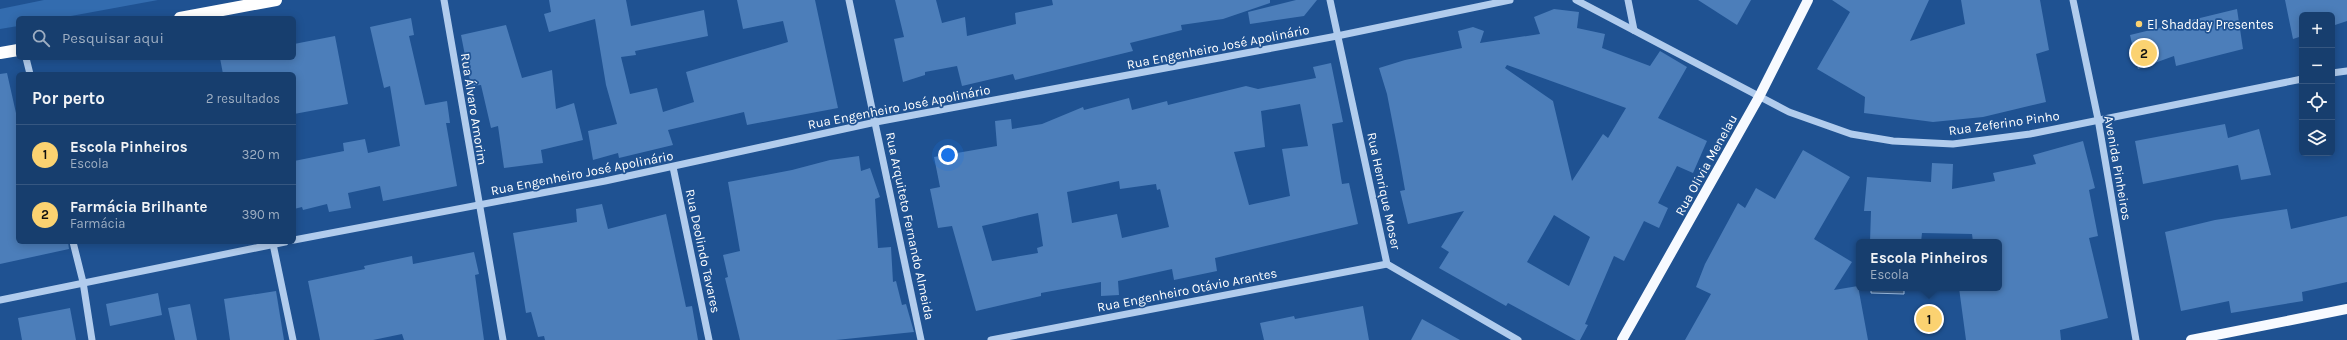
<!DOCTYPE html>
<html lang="pt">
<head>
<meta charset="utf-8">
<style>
  :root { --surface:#173e6e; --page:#204573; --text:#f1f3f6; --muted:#9eaec2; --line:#365781; --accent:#fbd271 }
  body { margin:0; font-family:Karla,sans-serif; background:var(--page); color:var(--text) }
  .controls { position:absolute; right:12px; top:12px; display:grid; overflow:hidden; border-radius:6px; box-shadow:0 2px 10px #0003 }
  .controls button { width:36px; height:36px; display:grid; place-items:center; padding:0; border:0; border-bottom:1px solid var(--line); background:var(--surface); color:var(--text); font:20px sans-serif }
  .you { position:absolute; left:948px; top:155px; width:14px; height:14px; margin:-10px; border:3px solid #fff; border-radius:50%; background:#1a73e8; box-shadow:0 0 0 6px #1a73e833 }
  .badge { display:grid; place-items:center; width:26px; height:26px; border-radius:50%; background:var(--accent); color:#111; font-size:13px; font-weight:700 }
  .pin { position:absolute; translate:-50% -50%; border:2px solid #fff; box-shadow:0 1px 4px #0006 }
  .popup { position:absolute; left:1856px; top:239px; width:146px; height:52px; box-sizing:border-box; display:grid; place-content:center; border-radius:6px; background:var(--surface); filter:drop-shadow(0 1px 3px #0005); font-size:13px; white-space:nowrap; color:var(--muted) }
  .popup b { font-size:15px; color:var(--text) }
  .popup::after { content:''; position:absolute; left:50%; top:100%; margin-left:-8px; border:8px solid transparent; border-top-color:var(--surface) }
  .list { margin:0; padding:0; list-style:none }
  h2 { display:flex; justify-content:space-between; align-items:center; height:52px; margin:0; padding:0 16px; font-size:17px }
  h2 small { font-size:13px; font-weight:400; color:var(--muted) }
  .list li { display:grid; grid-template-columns:26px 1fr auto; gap:12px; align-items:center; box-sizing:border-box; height:60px; padding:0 16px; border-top:1px solid var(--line) }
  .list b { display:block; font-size:15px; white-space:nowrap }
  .list p { margin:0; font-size:13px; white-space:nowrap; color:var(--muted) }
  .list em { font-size:13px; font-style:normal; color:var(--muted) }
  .icon { flex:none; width:22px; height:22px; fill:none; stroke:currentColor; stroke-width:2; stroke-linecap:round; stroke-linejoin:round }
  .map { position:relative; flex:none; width:2347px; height:340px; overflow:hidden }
  .search { position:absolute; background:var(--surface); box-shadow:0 2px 10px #0003; left:16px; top:16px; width:280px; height:44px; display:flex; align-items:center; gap:10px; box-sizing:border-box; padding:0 14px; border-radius:6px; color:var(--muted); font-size:15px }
  .panel { position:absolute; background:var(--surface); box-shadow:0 2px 10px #0003; left:16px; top:72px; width:280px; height:172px; border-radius:6px }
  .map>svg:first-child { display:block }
</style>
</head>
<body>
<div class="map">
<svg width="2347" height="340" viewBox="0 0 2347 340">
  <rect width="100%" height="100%" fill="#1f5292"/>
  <polygon fill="#336caf" points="44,0 158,0 60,18 18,18 18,26 0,29 0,9"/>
  <polygon fill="#416592" stroke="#a4c7ef" points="1871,288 1904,288 1904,294 1871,293"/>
  <g fill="#4c7eba" fill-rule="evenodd">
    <polygon points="549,0 626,0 631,26 704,10 708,36 635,51 636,55 621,57 630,94 657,88 663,112 694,102 686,72 788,42 783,21 743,29 737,0 815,0 838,108 747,125 744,112 668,130 673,145 619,158 618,153 593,160 588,131 617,124 606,85 595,19 549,32 544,14 551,12"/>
    <polygon points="895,0 936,0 942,23 965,17 967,36 1016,24 1015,13 1053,5 1052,0 1270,0 1270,3 1223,19 1181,25 1182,30 1130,43 1133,51 1015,80 1013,74 962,86 957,66 925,72 925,75 903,82 894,39 904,37"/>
    <polygon points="1296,0 1317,0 1304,16 1250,24 1248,12"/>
    <polygon points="1698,0 1751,0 1737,25"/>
    <polygon points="1832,0 1929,0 1910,41 1965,24 1961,0 2040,0 2049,50 2036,54 2046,102 1983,117 1933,122 1864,113 1865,97 1817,69 1850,12"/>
    <polygon points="2285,0 2347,0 2347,21 2332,26 2332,15 2302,15 2302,36 2293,39"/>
    <path d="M1554 9 1579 12 1577 28 1605 34 1602 48 1650 66 1660 51 1687 67 1658 118 1707 141 1693 173 1677 166 1658 203 1668 208 1659 228 1644 221 1624 261 1614 256 1585 324 1588 325 1580 340H1576L1508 303 1506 306 1439 268 1449 252 1441 247 1464 211 1408 224 1400 191 1405 190 1399 156 1387 94 1379 68 1405 60 1462 48 1458 31 1473 27 1484 31 1480 43 1540 34 1534 17ZM1507 65 1626 108 1608 138 1603 134 1572 181 1553 101 1505 68ZM1554 215 1590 237 1569 286 1527 262Z"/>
    <polygon points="2237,9 2243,49 2176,66 2174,56 2138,69 2130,35"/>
    <polygon points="411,18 414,35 409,36 425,105 447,101 450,123 446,123 457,186 383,201 380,186 348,193 351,208 329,212 327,204 303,210 302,207 294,209 294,161 344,151 343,143 365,139 368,153 400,146 390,86 384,88 370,27"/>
    <polygon points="506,25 522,78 552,70 556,109 574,103 583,140 541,150 543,163 504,168 498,126 491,128 481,85 471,86 461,35"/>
    <polygon points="335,36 348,104 294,114 294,74 223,74 220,58 294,58 294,44"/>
    <path d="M1331 63 1343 122 1332 124 1342 184 1349 183 1358 224 1215 258 1217 271 1174 280 1172 269 1118 281 1119 295 1101 296V282L1041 293V296L976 311 952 226 938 228 930 189 940 187 934 157 997 146 995 121 1011 119 1012 129 1042 124 1083 107 1084 110 1129 98 1132 110 1167 101 1168 105 1246 86 1258 89 1316 78 1313 67ZM1300 104 1308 146 1282 149 1290 196 1249 205 1234 152 1265 147 1261 111ZM1119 181 1120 189 1156 184 1157 190 1160 189 1169 227 1122 238 1117 214 1072 223 1067 192ZM1038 213 1043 246 1037 248 1038 253 992 261 982 226Z"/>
    <polygon points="7,73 18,122 18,242 68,242 69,249 0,264 0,74"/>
    <polygon points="2225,124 2228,138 2259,129 2271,175 2241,180 2238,165 2143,184 2135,141"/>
    <polygon points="2083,141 2095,188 2089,190 2098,236 2089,238 2108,318 2060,330 2061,340 1966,340 1959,288 1999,288 1999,242 1973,242 1972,234 1922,233 1921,242 1870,242 1871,211 1864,211 1867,177 1931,182 1932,163 1953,164 1952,189 1995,181 1993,173 2036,164 2033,155"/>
    <polygon points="1803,150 1850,177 1814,239 1852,262 1834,290 1858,286 1868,340 1685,340 1711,294 1696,287 1705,264 1738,203 1745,208 1756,188 1775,199"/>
    <polygon points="859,156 861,171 870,168 880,197 875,199 878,248 891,247 893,282 896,281 902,305 906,304 914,332 836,340 740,340 725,278 728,277 723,255 740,251 728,182 792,170 830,160"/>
    <polygon points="602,204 608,229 666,214 686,307 692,306 698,340 545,340 544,336 538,337 531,312 526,313 513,233 577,222 576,209"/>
    <polygon points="2287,209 2291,229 2347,216 2347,282 2302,292 2303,301 2231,313 2229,301 2181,311 2165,232 2215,220"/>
    <polygon points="474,252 479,274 475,275 484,340 404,340 402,334 373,340 320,340 308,281 365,269 364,266 412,256 413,264"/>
    <polygon points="276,291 284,340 230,340 224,299"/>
    <polygon points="158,293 162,315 110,326 106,304"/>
    <polygon points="190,304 197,340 175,340 168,308"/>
    <polygon points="1363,306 1369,340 1264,340 1260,323 1294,316 1295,319"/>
    <polygon points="70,308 76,340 22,340 18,318"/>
    <polygon points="1422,319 1460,340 1411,340"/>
  </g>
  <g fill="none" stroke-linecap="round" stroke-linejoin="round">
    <g stroke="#b1cced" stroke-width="7">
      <polyline points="444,0 503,340"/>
      <polyline points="849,0 921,340"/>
      <polyline points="1330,0 1387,264 1518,340"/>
      <polyline points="1576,0 1789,112 1851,134 1893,141 1953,144 2030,134 2302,79"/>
      <polyline points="1628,0 1634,30"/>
      <polyline points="2073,0 2098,119 2136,340"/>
      <polyline points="26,58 30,74"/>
      <polyline points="2332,73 2347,71"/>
      <polyline points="673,167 709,340"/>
      <polyline points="294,240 605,181 876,122 1337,36 1510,0"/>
      <polyline points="73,242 83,282 92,340"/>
      <polyline points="273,244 293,340"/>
      <polyline points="0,300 285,242"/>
      <polyline points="991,340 1387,264"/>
    </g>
    <g stroke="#f7faff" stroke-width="10">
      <polyline points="1622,340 1759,97 1808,0"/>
      <polyline points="2191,340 2347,309"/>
    </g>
    <g stroke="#fff" stroke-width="12">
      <polyline points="180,18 276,0"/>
      <polyline points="0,53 18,50"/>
    </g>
  </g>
  <circle fill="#fbd271" stroke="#1f5292" stroke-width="1.5" cx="2139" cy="24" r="4"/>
  <g text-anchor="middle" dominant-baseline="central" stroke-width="3.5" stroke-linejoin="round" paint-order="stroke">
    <g font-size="13" fill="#fff" stroke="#1f5292" text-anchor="start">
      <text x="2147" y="24">El Shadday Presentes</text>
    </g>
    <g font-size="13" fill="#fff" stroke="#1f5292">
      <text transform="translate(1218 47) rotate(-11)">Rua Engenheiro José Apolinário</text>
      <text transform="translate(899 107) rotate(-11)">Rua Engenheiro José Apolinário</text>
      <text transform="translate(474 109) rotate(81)">Rua Álvaro Amorim</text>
      <text transform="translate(2004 123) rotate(-8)">Rua Zeferino Pinho</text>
      <text transform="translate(1706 165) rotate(-61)">Rua Olivia Menelau</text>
      <text transform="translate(2118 168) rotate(80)">Avenida Pinheiros</text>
      <text transform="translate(582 173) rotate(-11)">Rua Engenheiro José Apolinário</text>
      <text transform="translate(1384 191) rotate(78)">Rua Henrique Moser</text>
      <text transform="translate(910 226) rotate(78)">Rua Arquiteto Fernando Almeida</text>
      <text transform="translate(703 251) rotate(78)">Rua Deolindo Tavares</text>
      <text transform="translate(1187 290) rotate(-11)">Rua Engenheiro Otávio Arantes</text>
    </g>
  </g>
</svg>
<div class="controls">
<button>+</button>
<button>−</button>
<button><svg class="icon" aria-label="locate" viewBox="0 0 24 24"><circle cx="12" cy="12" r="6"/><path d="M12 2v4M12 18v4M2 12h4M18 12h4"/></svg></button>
<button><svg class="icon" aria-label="layers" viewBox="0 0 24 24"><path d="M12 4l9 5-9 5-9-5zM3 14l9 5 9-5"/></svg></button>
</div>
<div class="you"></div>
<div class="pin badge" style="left:1929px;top:319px">1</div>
<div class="popup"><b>Escola Pinheiros</b>Escola</div>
<div class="pin badge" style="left:2144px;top:53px">2</div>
<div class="search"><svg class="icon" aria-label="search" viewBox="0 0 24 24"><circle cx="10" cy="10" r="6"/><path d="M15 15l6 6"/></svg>Pesquisar aqui</div>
<section class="panel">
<h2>Por perto<small>2 resultados</small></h2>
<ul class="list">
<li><span class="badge">1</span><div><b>Escola Pinheiros</b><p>Escola</p></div><em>320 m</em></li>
<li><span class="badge">2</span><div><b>Farmácia Brilhante</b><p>Farmácia</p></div><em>390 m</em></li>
</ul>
</section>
</div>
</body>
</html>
